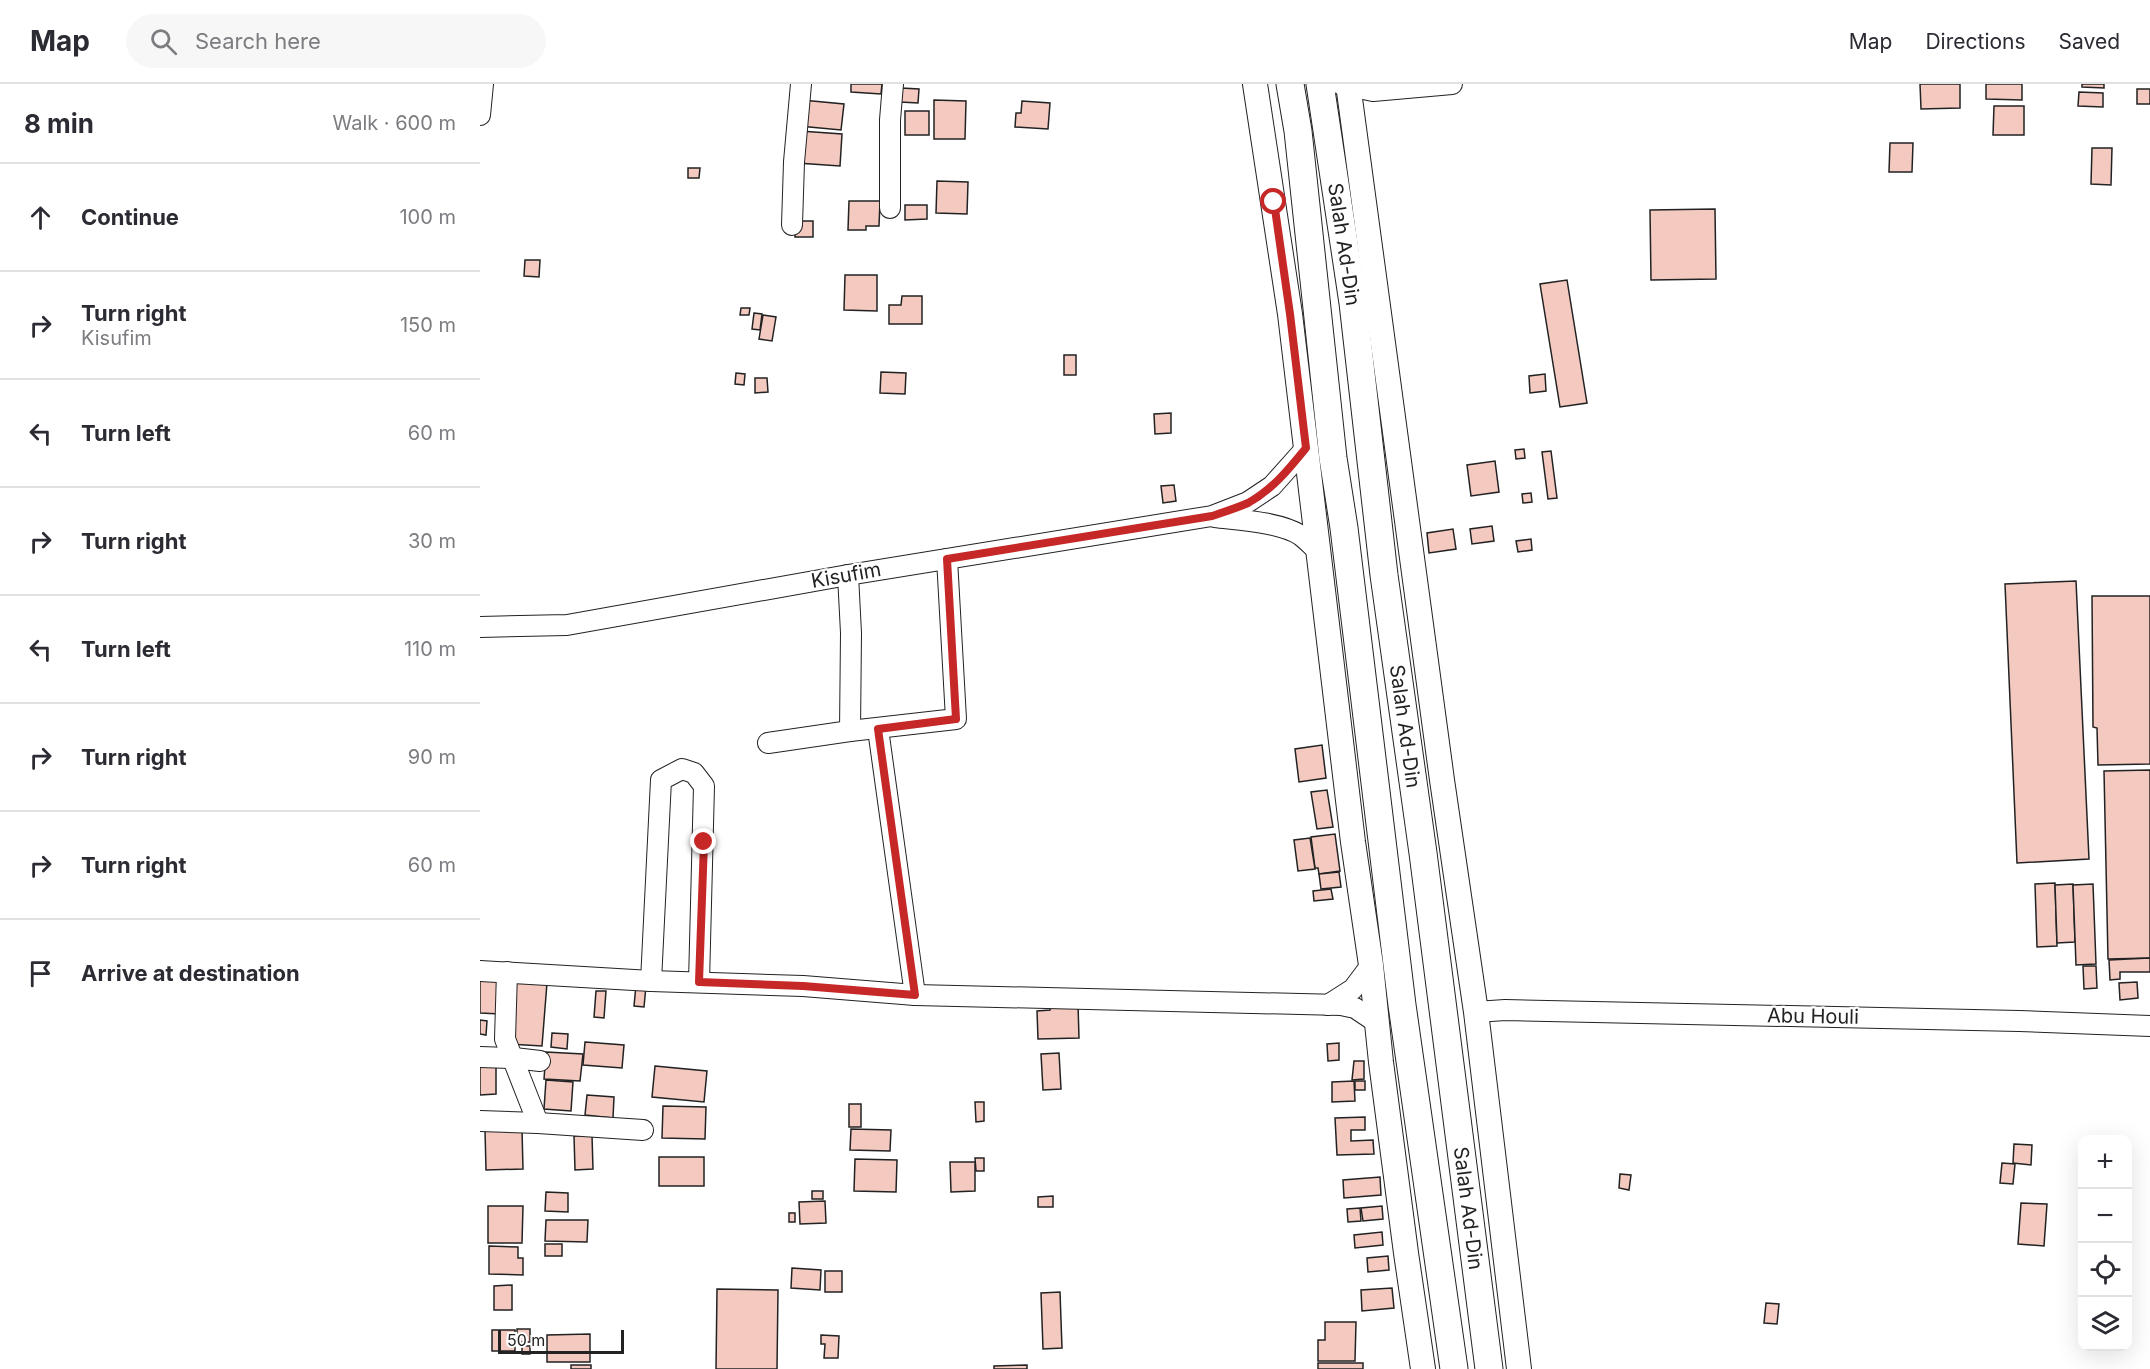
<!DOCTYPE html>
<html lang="en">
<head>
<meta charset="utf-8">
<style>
  :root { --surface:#fff; --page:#f7f7f7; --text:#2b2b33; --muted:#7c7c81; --line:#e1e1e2 }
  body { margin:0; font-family:Inter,sans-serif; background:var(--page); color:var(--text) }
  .controls { position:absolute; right:18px; bottom:18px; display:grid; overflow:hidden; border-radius:12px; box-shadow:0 6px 24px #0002 }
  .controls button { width:54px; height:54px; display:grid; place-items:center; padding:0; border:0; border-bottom:2px solid var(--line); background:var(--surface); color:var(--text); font:30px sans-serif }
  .scale { position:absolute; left:18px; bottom:15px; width:126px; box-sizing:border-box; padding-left:6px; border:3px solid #222; border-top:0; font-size:16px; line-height:21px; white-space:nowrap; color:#222; -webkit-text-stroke:4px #fff; paint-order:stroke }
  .stop { position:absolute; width:18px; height:18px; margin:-14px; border:4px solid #c62828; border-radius:50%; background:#fff }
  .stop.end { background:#c62828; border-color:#fff; box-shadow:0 2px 6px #0008 }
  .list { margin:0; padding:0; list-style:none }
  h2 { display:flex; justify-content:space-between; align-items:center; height:78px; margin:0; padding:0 24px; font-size:26px }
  h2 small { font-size:20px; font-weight:400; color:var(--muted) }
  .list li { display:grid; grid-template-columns:39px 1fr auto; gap:18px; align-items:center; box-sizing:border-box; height:108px; padding:0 24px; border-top:2px solid var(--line) }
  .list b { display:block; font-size:22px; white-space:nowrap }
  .list p { margin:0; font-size:20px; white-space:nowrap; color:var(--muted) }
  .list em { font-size:20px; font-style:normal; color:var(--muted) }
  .icon { flex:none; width:33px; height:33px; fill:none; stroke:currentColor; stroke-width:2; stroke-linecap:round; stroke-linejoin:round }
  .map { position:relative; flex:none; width:1670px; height:1285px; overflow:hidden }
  header { display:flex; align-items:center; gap:36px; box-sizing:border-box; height:84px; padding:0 30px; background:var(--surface); border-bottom:2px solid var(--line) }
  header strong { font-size:28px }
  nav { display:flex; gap:33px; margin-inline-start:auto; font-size:21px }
  .search { width:420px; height:54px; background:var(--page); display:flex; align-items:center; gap:15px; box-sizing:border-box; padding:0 21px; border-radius:33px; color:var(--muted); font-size:22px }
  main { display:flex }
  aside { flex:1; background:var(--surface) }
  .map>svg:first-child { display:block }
</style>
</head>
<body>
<header>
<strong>Map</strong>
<div class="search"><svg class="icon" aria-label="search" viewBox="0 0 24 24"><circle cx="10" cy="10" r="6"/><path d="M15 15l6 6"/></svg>Search here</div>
<nav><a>Map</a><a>Directions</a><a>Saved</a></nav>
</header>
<main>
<aside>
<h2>8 min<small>Walk · 600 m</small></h2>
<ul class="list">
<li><svg class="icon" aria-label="ahead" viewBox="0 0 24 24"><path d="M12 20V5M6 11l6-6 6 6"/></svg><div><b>Continue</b></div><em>100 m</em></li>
<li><svg class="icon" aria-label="right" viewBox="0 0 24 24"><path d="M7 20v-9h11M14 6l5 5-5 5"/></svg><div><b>Turn right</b><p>Kisufim</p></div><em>150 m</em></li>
<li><svg class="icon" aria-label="left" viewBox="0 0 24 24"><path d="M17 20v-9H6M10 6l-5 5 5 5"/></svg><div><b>Turn left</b></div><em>60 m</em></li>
<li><svg class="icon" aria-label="right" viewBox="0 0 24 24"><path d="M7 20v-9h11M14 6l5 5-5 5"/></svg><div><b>Turn right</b></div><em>30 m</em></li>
<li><svg class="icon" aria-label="left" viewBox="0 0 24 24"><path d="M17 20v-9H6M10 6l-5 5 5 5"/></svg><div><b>Turn left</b></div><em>110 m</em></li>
<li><svg class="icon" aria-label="right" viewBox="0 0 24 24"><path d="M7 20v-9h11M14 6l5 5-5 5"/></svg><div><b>Turn right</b></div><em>90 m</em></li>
<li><svg class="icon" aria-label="right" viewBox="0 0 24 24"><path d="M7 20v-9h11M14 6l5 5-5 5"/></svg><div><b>Turn right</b></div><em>60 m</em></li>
<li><svg class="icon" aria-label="arrive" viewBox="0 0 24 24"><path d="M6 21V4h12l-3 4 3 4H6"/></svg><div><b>Arrive at destination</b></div></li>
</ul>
</aside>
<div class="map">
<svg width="1670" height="1285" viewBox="0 0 1670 1285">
  <rect width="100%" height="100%" fill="#fff"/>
  <g fill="#f3c9c0" stroke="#222" stroke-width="1.5">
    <polygon points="371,0 402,0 401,10 371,8"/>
    <polygon points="1440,0 1480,0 1480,24 1441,25"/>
    <polygon points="1506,0 1542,0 1542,16 1506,15"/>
    <polygon points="1602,0 1624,0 1624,4 1602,3"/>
    <polygon points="421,4 439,5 438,19 420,18"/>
    <rect x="1657" y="5" width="13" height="15"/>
    <polygon points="1599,8 1623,9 1623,23 1598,22"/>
    <polygon points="322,16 364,20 361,46 319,42"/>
    <polygon points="454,16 486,17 485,55 454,55"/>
    <polygon points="542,17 570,19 568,45 535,43 536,29 541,29"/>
    <polygon points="1514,22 1544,22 1544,51 1513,51"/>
    <rect x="425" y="27" width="24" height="24"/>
    <polygon points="320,47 362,50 360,82 317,79"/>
    <polygon points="1410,59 1433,59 1432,88 1409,88"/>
    <polygon points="1612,64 1632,64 1631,101 1611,100"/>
    <polygon points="208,84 220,84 219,94 208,94"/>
    <polygon points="457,97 488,98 487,130 456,129"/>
    <polygon points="369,117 400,117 399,142 386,142 386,146 368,146"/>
    <polygon points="425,121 447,121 447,135 425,136"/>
    <polygon points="1235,125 1236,195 1171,196 1170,126"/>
    <rect x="315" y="137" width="18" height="16"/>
    <polygon points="45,176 60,176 59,193 44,192"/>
    <polygon points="365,191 397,191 397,227 364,226"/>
    <polygon points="1087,196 1107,319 1080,323 1060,200"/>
    <polygon points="422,212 442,212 442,240 409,240 409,221 421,221"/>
    <polygon points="261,224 270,224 269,231 260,231"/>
    <polygon points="274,229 282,230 280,246 272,245"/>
    <polygon points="283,231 296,233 292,257 279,255"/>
    <rect x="584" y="271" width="12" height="20"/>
    <polygon points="401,288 426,289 425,310 400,309"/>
    <polygon points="256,289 265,290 264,301 255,300"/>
    <polygon points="1065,290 1066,307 1050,309 1049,292"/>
    <polygon points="275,294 287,294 288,308 275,309"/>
    <polygon points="691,329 691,349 675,350 674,330"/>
    <polygon points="1044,365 1045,374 1036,375 1035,366"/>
    <polygon points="1071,367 1077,414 1068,415 1062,368"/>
    <polygon points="1015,377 1019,408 991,412 987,381"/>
    <polygon points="694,401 696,417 683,419 681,402"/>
    <polygon points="1051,409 1052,418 1043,419 1042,410"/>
    <polygon points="1012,442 1014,457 992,460 990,445"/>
    <polygon points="973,445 976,465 949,469 947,449"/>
    <polygon points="1051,455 1052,466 1038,468 1036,457"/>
    <polygon points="1596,497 1609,775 1537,779 1525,500"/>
    <polygon points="1612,512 1670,512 1670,680 1618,681 1617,644 1613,643"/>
    <polygon points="842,661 846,694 819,698 815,665"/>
    <polygon points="1670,686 1670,874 1628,875 1624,687"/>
    <polygon points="847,706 853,743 837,745 831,708"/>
    <polygon points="855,750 860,787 839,790 838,784 835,784 831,753"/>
    <polygon points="830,754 835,785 818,787 814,756"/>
    <polygon points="859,788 861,803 841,805 839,790"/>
    <polygon points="1575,799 1577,862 1557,863 1555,800"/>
    <polygon points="1593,800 1595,858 1577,859 1575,801"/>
    <polygon points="1613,800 1616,880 1596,881 1593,801"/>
    <polygon points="851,805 853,815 834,817 833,807"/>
    <polygon points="1670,874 1670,888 1640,888 1640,895 1630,896 1629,876"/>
    <polygon points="1603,882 1616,882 1617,904 1604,905"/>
    <polygon points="0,892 23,893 20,930 0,929"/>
    <polygon points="33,897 67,899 62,962 28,960"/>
    <polygon points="1657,898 1658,914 1640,916 1639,899"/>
    <polygon points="156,901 166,902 164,923 154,922"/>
    <polygon points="116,907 126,907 124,934 114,933"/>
    <polygon points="570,920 598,920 599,954 558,955 557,927 570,926"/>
    <polygon points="0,936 7,937 6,951 0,950"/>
    <polygon points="72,949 88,950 87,965 71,963"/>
    <polygon points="105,958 144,961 142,984 103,981"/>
    <polygon points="859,959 859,976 848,977 847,960"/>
    <polygon points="66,968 103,970 100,997 64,995"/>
    <polygon points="579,969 581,1005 563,1006 561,970"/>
    <polygon points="0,975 16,975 16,1010 0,1011"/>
    <polygon points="874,977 884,977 884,995 872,996"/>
    <polygon points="175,982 227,987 224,1018 172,1013"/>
    <polygon points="66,996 93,998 91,1027 64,1025"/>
    <polygon points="874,997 875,1017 852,1018 852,998"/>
    <rect x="875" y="997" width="10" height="9"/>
    <polygon points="107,1011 134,1013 133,1034 105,1031"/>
    <polygon points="495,1018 504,1018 504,1037 496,1038"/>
    <rect x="369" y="1020" width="12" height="23"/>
    <polygon points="183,1022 226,1023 225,1055 182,1054"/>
    <polygon points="885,1033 885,1046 871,1046 871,1057 893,1056 894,1070 857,1071 855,1034"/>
    <polygon points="42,1045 43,1085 6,1086 5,1046"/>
    <polygon points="371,1045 411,1046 410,1067 370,1066"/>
    <polygon points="112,1051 113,1085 95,1086 94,1052"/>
    <polygon points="1534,1060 1552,1061 1551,1081 1533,1079"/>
    <rect x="179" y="1073" width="45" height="29"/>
    <polygon points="495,1074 504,1074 504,1087 496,1087"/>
    <polygon points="375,1075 417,1076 416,1108 374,1107"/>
    <polygon points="470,1078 495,1078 495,1107 471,1108"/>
    <polygon points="1522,1079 1535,1080 1533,1100 1520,1099"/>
    <polygon points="1140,1090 1151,1091 1149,1106 1139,1104"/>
    <polygon points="900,1093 901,1111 864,1114 863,1096"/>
    <rect x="332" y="1107" width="11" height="8"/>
    <polygon points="66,1108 88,1109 88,1128 65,1127"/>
    <polygon points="573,1112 573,1123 558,1123 558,1113"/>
    <polygon points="345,1117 346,1139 320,1140 319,1118"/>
    <polygon points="1541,1119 1567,1120 1564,1162 1538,1160"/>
    <polygon points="8,1122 43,1122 42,1159 8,1159"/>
    <polygon points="902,1122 903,1135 883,1137 881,1124"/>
    <polygon points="880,1124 881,1137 868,1138 867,1125"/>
    <rect x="309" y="1129" width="6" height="9"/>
    <polygon points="66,1136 108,1136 107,1158 65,1157"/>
    <polygon points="902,1148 903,1161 875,1164 874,1151"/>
    <rect x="65" y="1160" width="17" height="12"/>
    <polygon points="9,1162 38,1163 38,1174 43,1174 43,1191 9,1190"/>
    <polygon points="908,1172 909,1186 888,1188 887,1174"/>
    <polygon points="312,1184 341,1186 340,1206 311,1204"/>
    <rect x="345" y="1187" width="17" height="21"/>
    <polygon points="32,1201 32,1226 14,1226 14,1202"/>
    <polygon points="912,1204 914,1224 882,1227 881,1206"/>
    <polygon points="237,1205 298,1206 297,1285 236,1285"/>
    <polygon points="580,1208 582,1264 563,1265 561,1209"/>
    <polygon points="1286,1219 1299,1220 1297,1240 1284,1239"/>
    <polygon points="845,1238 876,1238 875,1277 838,1277 838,1256 845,1256"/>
    <rect x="37" y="1245" width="13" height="13"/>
    <rect x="12" y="1246" width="23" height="21"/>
    <polygon points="110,1250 110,1278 67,1278 67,1251"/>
    <polygon points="341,1251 359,1252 358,1274 344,1274 345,1260 341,1260"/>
    <rect x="42" y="1262" width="8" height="8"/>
    <rect x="838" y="1279" width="45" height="6"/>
    <rect x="91" y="1281" width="20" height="4"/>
    <polygon points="547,1281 547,1285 514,1285 514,1282"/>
  </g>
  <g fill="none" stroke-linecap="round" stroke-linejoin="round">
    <defs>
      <g id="minor">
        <polyline points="860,0 893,7 972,0"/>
        <polyline points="0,31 3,0"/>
        <polyline points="410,124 410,36 413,0"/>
        <polyline points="312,141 314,78 321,0"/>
        <path d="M735 433C759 436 799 438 820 451 826 455 832 462 838 467"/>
        <polyline points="0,543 87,541 368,491 732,432 768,418 792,402 826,364"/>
        <polyline points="398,645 435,911"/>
        <polyline points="370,647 476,635 467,475"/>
        <polyline points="288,659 370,647 371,549 368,491"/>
        <polyline points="0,887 171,897 323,902 435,911 861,921 875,924 896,938"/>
        <polyline points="27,888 25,955 58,1039"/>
        <polyline points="171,897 181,696 202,685 214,689 224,702 219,898"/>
        <polyline points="848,921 873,905 891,881"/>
        <polyline points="996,928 1025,926 1539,937 1670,942"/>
        <polyline points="0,973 34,974 60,977"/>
        <polyline points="0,1037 58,1039 163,1046"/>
      </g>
      <g id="major">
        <polyline points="775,0 810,230 873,758 891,881 901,978 926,1169 943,1285"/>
        <polyline points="868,0 962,696 996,928 1039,1285"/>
      </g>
      <g id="highway">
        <polyline points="810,0 818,47 853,374 864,444 922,921 974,1285"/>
        <path id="s1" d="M840 0 873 219 904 491 943 769 1009 1285"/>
      </g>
    </defs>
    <use href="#minor" stroke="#222" stroke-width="22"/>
    <use href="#major" stroke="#222" stroke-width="26"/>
    <use href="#highway" stroke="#222" stroke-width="29"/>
    <use href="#minor" stroke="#fff" stroke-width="20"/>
    <use href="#major" stroke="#fff" stroke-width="24"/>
    <use href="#highway" stroke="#fff" stroke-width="27"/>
  </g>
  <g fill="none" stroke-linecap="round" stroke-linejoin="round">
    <path stroke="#c62828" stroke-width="8" d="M224 758 219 898 323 902 435 911 398 645 476 635 467 475 732 432C744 428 757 424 768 419 792 406 809 385 826 364L810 230 794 118"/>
  </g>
  <g text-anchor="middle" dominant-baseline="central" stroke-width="4.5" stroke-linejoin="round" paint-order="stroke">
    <g font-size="20" fill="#222" stroke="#fff">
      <text stroke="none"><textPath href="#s1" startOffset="162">Salah Ad-Din</textPath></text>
      <text transform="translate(366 491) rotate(-10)">Kisufim</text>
      <text stroke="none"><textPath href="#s1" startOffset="648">Salah Ad-Din</textPath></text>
      <text transform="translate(1333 932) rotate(1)">Abu Houli</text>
      <text stroke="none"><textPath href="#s1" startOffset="1134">Salah Ad-Din</textPath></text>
    </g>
  </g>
</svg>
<div class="controls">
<button>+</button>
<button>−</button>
<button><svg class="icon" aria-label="locate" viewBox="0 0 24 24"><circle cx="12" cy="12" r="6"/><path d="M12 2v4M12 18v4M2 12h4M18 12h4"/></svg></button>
<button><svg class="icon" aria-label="layers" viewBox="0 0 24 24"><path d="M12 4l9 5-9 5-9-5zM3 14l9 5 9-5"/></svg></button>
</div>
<div class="scale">50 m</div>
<div class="stop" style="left:794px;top:118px"></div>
<div class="stop end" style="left:224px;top:758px"></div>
</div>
</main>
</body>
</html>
